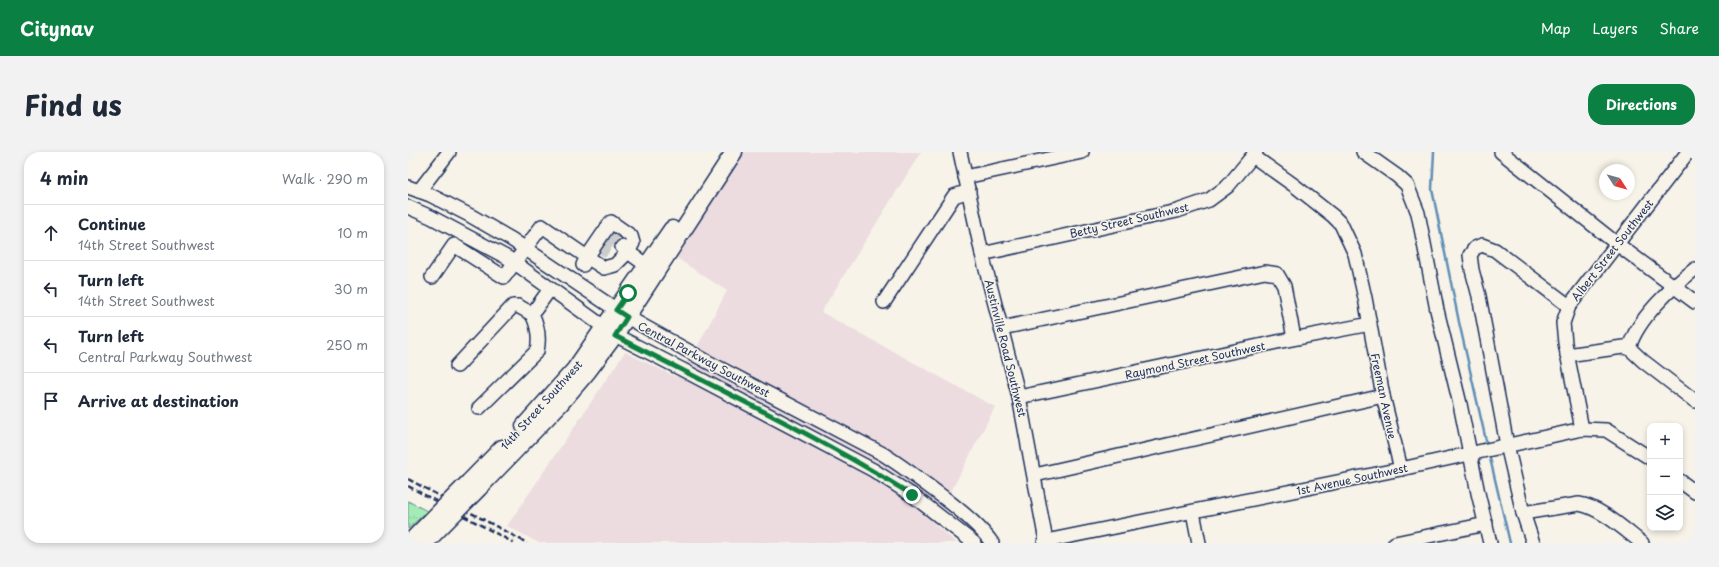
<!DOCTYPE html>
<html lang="en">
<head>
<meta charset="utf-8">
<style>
  :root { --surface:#fff; --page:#f2f2f3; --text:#1f2937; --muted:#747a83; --line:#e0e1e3; --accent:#0b8043 }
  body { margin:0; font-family:"Playpen Sans",sans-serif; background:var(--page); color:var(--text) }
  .controls { position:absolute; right:12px; bottom:12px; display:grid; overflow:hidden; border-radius:8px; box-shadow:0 2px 6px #0003 }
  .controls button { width:36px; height:36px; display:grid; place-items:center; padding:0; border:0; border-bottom:1px solid var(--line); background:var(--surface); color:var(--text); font:20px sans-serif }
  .compass { position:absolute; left:1191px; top:12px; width:36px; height:36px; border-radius:50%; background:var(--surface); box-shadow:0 2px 6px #0003; rotate:126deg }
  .stop { position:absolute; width:12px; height:12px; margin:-9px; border:3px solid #0b8043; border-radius:50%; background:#fff }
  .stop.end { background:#0b8043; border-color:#fff; box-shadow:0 1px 4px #0008 }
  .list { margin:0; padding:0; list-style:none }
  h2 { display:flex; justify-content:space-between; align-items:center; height:52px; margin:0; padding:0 16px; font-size:17px }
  h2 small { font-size:13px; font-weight:400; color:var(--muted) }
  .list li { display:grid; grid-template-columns:26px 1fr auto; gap:12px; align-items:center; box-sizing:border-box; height:56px; padding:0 16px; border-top:1px solid var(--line) }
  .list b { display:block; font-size:15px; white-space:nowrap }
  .list p { margin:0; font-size:13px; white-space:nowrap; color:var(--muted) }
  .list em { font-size:13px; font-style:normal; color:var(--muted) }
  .icon { flex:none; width:22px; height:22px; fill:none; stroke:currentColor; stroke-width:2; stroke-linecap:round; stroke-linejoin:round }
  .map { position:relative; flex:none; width:1287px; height:391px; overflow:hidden; border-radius:16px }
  header { display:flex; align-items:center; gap:24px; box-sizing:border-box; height:56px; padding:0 20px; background:var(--accent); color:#fff }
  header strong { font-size:19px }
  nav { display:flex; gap:22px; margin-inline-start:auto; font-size:14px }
  .intro { display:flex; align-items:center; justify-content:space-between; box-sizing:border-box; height:96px; padding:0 24px }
  h1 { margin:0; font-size:28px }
  .button { padding:10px 18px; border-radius:16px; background:var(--accent); color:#fff; font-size:14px; font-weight:700 }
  main { display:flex; gap:24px; padding:0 24px }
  aside { flex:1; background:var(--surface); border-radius:16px; box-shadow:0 2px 6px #0003 }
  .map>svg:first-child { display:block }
</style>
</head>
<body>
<header>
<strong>Citynav</strong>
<nav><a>Map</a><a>Layers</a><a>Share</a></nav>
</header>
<div class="intro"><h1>Find us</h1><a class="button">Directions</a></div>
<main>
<aside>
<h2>4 min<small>Walk · 290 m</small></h2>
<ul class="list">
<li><svg class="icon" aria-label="ahead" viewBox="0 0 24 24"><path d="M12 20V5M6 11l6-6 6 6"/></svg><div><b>Continue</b><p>14th Street Southwest</p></div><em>10 m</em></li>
<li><svg class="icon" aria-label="left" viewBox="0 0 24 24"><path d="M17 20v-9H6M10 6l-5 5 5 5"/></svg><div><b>Turn left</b><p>14th Street Southwest</p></div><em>30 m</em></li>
<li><svg class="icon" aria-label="left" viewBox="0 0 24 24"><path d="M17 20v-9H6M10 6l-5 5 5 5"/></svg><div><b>Turn left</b><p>Central Parkway Southwest</p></div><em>250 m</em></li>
<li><svg class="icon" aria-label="arrive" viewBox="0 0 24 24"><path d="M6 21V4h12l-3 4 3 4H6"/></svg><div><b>Arrive at destination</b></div></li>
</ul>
</aside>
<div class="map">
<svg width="1287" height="391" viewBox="0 0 1287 391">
  <defs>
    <pattern id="park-tufts" width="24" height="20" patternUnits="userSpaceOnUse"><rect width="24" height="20" fill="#a5ebb7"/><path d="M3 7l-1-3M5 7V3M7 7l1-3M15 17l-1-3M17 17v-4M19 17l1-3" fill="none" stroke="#8dcaa0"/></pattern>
  </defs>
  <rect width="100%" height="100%" fill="#f7f3e8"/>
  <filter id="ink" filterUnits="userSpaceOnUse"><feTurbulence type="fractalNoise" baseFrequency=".025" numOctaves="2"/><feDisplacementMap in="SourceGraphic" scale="8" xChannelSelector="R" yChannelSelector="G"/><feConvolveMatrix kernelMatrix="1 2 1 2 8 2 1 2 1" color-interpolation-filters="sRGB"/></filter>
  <g filter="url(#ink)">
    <polygon fill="#ecdce0" points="332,0 513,0 413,160 587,255 526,372 549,391 131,391 99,374 217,200 268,225 290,193 319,139 264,103"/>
    <polygon fill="url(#park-tufts)" stroke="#608d8a" points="0,349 19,359 0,377"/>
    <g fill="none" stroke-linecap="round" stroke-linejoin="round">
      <g stroke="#618eb6" stroke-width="2.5">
        <polyline points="1026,0 1024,37 1051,170 1079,293"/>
        <polyline points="1081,302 1102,391"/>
      </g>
      <g stroke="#cbcccc" stroke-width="13" stroke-dasharray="13 6" stroke-linecap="butt">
        <polyline points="197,83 214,95"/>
        <polyline points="190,93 208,105"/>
      </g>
      <defs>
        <g id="minor">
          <polyline points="552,0 574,102 611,245 638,389"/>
          <polyline points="955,0 989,24 999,33 1010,61 1029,158 1052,252 1070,341 1082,391"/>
          <polyline points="1093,0 1209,92 1287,150"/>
          <polyline points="845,4 887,34 925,64 933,72 947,102 957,146 975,244 993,317"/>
          <polyline points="557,25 674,0"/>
          <path d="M0 35 22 43 63 64 103 87 219 165 300 210 475 302C497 316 518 332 539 348 555 361 572 374 584 391"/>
          <polyline points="11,39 41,0"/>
          <polyline points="0,55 23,65 100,106 207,183 277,219 465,318 504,343 566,391"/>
          <polyline points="574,102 769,59 801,48 820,34 848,0"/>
          <polyline points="175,113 179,105 196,116 207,113 220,100 214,95"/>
          <polyline points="24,125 46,93 96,125 134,74 179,105 203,70 223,84 225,91 220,100 245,118"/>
          <polyline points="476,150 546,44 561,39"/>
          <polyline points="594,176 857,120 869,122 876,134 886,186"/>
          <path d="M1221 196C1229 167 1264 135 1287 117"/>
          <polyline points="1159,203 1215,195 1221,196 1235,209 1287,249"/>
          <polyline points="49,214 105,154 110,154 124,162"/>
          <polyline points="611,245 869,190 962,172"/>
          <path d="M71 256 129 199C132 185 130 174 124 162L142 137"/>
          <polyline points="1174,277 1157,191 1155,171 1161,154 1280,0"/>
          <polyline points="627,323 975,244"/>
          <polyline points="1272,329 1287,340"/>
          <polyline points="785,360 791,391"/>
          <path d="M1115 361 1171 352C1192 355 1217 378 1234 391"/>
          <polyline points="636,391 638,389 993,317 1174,277 1198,278 1242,306"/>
          <polyline points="987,391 1078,372"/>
          <polyline points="1125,391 1115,361 1099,293 1071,144 1064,118 1062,103 1067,96 1074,93 1087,98 1161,154"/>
        </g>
        <g id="major">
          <polyline points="116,274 167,217 264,77"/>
          <polyline points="61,330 94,296"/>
          <polyline points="71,336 151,253 180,219 207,183 326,0"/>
        </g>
      </defs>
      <use href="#minor" stroke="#1b2f5e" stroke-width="16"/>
      <use href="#major" stroke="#1b2f5e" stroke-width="19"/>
      <use href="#minor" stroke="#f7f3e8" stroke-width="13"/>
      <use href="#major" stroke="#f7f3e8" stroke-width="16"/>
      <g stroke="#1b2f5e" stroke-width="2.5" stroke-dasharray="6 3" stroke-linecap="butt">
        <polyline points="0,327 119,391"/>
        <polyline points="0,334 106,391"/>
      </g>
      <defs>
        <g id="major-bridge">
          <polyline points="1,391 61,330"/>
          <polyline points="17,391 71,336"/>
        </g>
      </defs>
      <use href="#major-bridge" stroke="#1b2f5e" stroke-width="19" stroke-linecap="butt"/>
      <use href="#major-bridge" stroke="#f7f3e8" stroke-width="16"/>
    </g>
  </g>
  <g fill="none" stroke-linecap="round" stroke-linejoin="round" filter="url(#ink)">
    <path stroke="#0b8043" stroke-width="5" d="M220 141 208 158 219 165 207 184C306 235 409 283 504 343"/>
  </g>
  <g text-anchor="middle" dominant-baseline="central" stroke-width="3" stroke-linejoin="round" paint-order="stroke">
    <g font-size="11" fill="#1b2f5e" stroke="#f7f3e8">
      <text transform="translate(721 68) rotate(-13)">Betty Street Southwest</text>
      <text transform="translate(1204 98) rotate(-52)">Albert Street Southwest</text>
      <text transform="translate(598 196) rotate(76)">Austinville Road Southwest</text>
      <text transform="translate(296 207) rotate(28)">Central Parkway Southwest</text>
      <text transform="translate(787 208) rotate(-12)">Raymond Street Southwest</text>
      <text transform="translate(976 244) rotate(78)">Freeman Avenue</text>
      <text transform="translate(133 253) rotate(-48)">14th Street Southwest</text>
      <text transform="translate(944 327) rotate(-12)">1st Avenue Southwest</text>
    </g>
  </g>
</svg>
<div class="controls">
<button>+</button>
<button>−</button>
<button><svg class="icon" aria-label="layers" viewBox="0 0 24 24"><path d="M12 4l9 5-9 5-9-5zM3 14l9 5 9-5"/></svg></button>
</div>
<svg class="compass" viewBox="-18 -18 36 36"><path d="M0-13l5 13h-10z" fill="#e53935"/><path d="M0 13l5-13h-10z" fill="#747a83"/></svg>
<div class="stop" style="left:220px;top:141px"></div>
<div class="stop end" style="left:504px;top:343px"></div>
</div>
</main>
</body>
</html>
